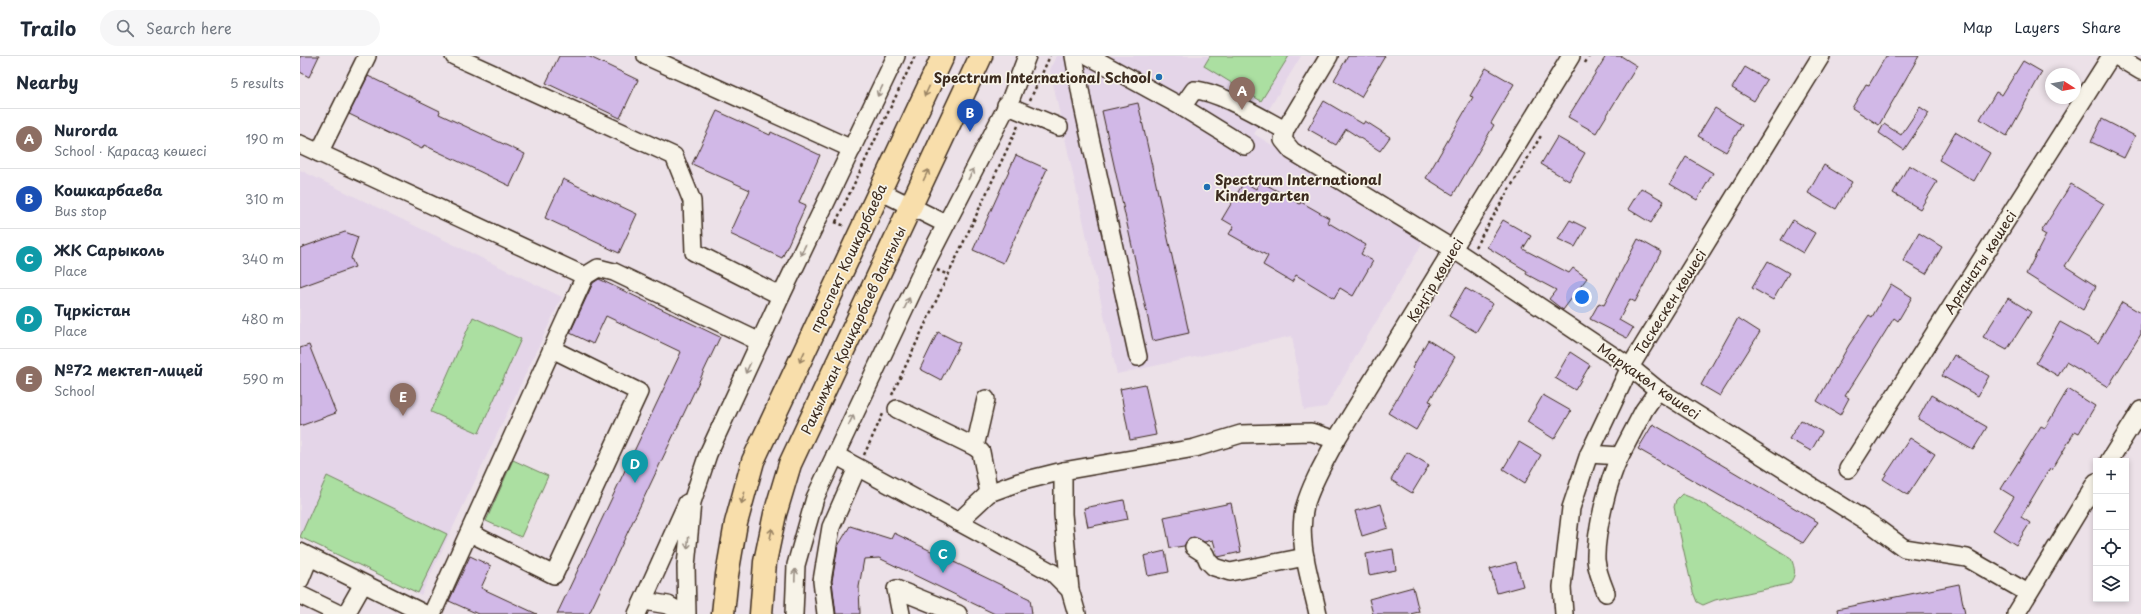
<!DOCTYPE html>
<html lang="en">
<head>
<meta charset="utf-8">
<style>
  :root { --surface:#fff; --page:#f6f6f7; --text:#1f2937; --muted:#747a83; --line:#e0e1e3; --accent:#d93025 }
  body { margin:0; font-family:"Playpen Sans",sans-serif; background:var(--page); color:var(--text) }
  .controls { position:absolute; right:12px; bottom:12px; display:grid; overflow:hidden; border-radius:0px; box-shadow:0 2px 6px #0003 }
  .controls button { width:36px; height:36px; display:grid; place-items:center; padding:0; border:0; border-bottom:1px solid var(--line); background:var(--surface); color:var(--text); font:20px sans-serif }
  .compass { position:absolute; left:1745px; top:12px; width:36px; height:36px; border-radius:50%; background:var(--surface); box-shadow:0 2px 6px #0003; rotate:101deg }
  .you { position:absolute; left:1282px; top:241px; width:14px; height:14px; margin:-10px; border:3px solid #fff; border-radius:50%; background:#1a73e8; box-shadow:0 0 0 6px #1a73e833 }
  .badge { display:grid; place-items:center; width:26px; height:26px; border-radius:50%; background:var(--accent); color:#fff; font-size:13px; font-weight:700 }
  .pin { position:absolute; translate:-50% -33px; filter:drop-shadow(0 1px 2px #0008) }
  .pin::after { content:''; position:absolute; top:21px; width:14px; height:12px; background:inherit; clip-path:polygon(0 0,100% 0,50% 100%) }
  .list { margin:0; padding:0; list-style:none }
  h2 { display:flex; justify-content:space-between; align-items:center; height:52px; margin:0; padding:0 16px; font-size:17px }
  h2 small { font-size:13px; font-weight:400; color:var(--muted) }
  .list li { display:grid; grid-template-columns:26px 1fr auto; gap:12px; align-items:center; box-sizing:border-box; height:60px; padding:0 16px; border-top:1px solid var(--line) }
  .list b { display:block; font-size:15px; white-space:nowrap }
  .list p { margin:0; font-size:13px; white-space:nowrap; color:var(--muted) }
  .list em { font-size:13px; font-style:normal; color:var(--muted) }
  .icon { flex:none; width:22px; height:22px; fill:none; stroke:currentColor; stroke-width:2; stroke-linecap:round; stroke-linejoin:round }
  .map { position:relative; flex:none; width:1841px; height:558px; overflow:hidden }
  header { display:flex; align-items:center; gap:24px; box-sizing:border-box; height:56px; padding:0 20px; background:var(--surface); border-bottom:1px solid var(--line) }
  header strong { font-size:19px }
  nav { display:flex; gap:22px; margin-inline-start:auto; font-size:14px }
  .search { width:280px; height:36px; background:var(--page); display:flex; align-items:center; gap:10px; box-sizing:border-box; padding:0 14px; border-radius:22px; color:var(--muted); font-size:15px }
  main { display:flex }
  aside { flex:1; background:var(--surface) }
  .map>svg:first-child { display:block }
</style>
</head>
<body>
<header>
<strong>Trailo</strong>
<div class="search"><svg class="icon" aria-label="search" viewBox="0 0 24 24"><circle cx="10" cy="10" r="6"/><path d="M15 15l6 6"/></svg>Search here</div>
<nav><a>Map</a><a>Layers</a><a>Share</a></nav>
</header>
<main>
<aside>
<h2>Nearby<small>5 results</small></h2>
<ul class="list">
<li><span class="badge" style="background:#8d6e63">A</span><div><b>Nurorda</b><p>School · Қарасаз көшесі</p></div><em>190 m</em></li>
<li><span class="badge" style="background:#1a4fb4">B</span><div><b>Кошкарбаева</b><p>Bus stop</p></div><em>310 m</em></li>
<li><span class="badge" style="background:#0f9aa8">C</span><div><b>ЖК Сарыколь</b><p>Place</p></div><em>340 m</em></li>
<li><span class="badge" style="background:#0f9aa8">D</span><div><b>Түркістан</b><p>Place</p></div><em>480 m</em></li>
<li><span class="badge" style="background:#8d6e63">E</span><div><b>№72 мектеп-лицей</b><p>School</p></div><em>590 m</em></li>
</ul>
</aside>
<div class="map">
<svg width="1841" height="558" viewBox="0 0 1841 558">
  <rect width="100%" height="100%" fill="#ece1e8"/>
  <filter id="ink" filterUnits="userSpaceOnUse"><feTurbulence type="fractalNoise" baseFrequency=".025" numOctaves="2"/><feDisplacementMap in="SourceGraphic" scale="8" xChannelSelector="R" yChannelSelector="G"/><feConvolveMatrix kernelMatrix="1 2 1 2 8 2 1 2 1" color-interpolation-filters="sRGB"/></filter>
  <g filter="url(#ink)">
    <g fill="#e4d5e8">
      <polygon points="756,0 1001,0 954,78 1125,183 1026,351 1004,354 992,280 817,318 750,14"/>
      <polygon points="0,114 262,241 121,539 0,479"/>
    </g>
    <g fill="#abdfa1" stroke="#738460">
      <polygon points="910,0 989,0 961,45 904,10"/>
      <polygon points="173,261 221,283 179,377 131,356"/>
      <polygon points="213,404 248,420 221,481 186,465"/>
      <polygon points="27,420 147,478 118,537 0,481"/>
      <path d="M1382 438 1397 444 1491 502C1495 513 1497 519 1489 528L1415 544 1403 549 1397 546 1393 536 1374 451 1376 444Z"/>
    </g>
    <g fill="#d1b8e7" stroke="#3b2a1e">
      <polygon points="0,0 19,0 9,21 0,16"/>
      <polygon points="259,0 288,0 338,24 320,62 246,27"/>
      <polygon points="1048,0 1085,0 1061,41 1034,24"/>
      <polygon points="1306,0 1321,0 1337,10 1296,77 1268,61"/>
      <polygon points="1586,0 1619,0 1579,69 1552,52 1566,28 1569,29"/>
      <polygon points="1723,5 1742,16 1707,80 1680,63 1696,36 1702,39"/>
      <polygon points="1445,11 1467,24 1454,45 1432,32"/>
      <polygon points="1186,12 1214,28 1191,67 1194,69 1153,139 1126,122 1173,41 1170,40"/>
      <polygon points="68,20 140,55 139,58 225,98 210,130 124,89 122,93 49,58"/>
      <polygon points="1024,45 1063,68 1065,65 1090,81 1080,95 1046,73 1036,89 1008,73"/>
      <polygon points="838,47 889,277 853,285 802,55"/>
      <polygon points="1620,51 1629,57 1604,94 1579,77 1584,68 1601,79"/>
      <polygon points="1415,52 1442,69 1426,96 1398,80"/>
      <polygon points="417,55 470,79 471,76 520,99 499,146 506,149 482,202 430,178 450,134 392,108"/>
      <polygon points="1802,63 1835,80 1824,102 1791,86"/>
      <polygon points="1655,76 1690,97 1674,125 1639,104"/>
      <polygon points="1257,81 1285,97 1269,125 1241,108"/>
      <polygon points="716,99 747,113 703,207 673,194"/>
      <polygon points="1386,101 1413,117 1397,144 1370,128"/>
      <polygon points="1524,109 1552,126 1536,153 1508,137"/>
      <polygon points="1609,109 1637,126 1620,153 1593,137"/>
      <polygon points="263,123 337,158 319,197 245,162"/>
      <polygon points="960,125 1000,148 1001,146 1029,162 1027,166 1066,189 1061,198 1073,205 1053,240 1040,232 1034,242 996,219 992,226 963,209 968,200 929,178 934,170 922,163 944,126 956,133"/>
      <polygon points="1771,128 1804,148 1765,210 1796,230 1783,254 1726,218 1746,179 1741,176"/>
      <polygon points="1341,132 1364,145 1351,167 1328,153"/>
      <polygon points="1203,164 1231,180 1223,193 1269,217 1273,212 1287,222 1263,254 1249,243 1256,234 1226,218 1227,215 1187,191"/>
      <polygon points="1270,164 1286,172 1275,191 1258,183"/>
      <polygon points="1493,164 1515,177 1503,197 1481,184"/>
      <polygon points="45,176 58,181 51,202 55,211 0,231 0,192"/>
      <polygon points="1619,177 1642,191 1626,218 1603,205"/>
      <polygon points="1338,183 1361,196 1335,246 1330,243 1319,264 1333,272 1327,282 1290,263 1299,247 1304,249"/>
      <polygon points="1468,205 1489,217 1473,244 1452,232"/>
      <polygon points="299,223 420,281 289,558 257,558 381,296 306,260 293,288 270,277 293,227"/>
      <polygon points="1591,228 1612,241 1598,265 1594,262 1554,326 1545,340 1549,342 1540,359 1517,345 1549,289 1569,259 1572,261"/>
      <polygon points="1165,232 1193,248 1176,276 1149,260"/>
      <polygon points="1708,242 1731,256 1707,294 1683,281"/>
      <polygon points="1822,246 1841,257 1841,278 1808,331 1766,306 1758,320 1736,307 1760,266 1798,287"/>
      <polygon points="1438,262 1460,276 1420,340 1401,329"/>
      <polygon points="638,276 660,287 641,324 620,313"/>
      <polygon points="1128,284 1155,301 1129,345 1132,346 1116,374 1088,357 1114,314 1112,312"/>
      <polygon points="9,289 36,357 0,370 0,292"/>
      <polygon points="1270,296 1290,309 1275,334 1255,322"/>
      <polygon points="1654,299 1689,320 1678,340 1642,320"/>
      <polygon points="845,328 856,379 830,384 820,333"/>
      <polygon points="1768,333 1795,350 1779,377 1775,375 1752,414 1750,412 1721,461 1730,467 1716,489 1693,474 1714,441 1701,433 1741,370 1745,372"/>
      <polygon points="1243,339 1271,355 1254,383 1227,366"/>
      <polygon points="1631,339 1687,371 1673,394 1618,363"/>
      <polygon points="1501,364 1522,376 1511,395 1489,383"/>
      <polygon points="1353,368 1518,466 1503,487 1338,393"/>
      <polygon points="1610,382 1635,398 1608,439 1583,423"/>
      <polygon points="1219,386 1241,399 1225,427 1203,413"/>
      <polygon points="1107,396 1129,409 1112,437 1091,424"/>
      <polygon points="824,444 828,463 788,471 784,452"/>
      <polygon points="931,447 941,496 918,501 913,484 904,486 894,481 889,482 884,490 870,492 864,461"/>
      <polygon points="1081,448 1088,472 1062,480 1055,455"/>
      <polygon points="550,470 591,483 594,477 730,543 732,558 695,558 579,502 564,503 559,531 560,558 536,558 532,525 538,490"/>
      <polygon points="1093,493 1096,514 1069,519 1066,498"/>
      <polygon points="865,495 869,516 848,520 844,500"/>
      <polygon points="170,500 191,510 181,532 237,558 178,558 149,545"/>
      <polygon points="1216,506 1223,530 1197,537 1190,513"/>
      <polygon points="1659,528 1665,558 1538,558 1537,553"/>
      <polygon points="1113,531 1119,556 1110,558 1073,558 1069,543"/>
    </g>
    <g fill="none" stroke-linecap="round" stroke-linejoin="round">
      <defs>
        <g id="minor">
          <polyline points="154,0 374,100 392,145 394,196 481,240"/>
          <polyline points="346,0 552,93"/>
          <polyline points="774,0 783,50 838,301"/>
          <polyline points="789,0 882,51 945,90"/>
          <polyline points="1029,0 985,74 983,84 992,95 1153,193 1330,311 1358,334 1574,470 1604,492 1667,502 1728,537"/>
          <polyline points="1816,0 1841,15"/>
          <polyline points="706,49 759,71"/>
          <path d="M882 51 894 34C918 35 962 62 985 74"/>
          <polyline points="0,88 285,220 298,212 314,216 460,286"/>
          <polyline points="19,97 67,0"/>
          <polyline points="580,135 646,168"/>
          <polyline points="597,353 675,391 681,396 689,437"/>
          <polyline points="675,391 686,343"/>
          <path d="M1289 398 1320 400C1308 424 1295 478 1296 504 1297 515 1302 527 1306 537"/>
          <polyline points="535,399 753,517 770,534 777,558"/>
          <polyline points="1320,400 1344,354 1358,334"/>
          <polyline points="1809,405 1841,354"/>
          <polyline points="1548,413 1811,0"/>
          <polyline points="658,466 689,437 719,426 763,415"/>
          <polyline points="170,477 254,519 339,336 252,293"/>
          <polyline points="894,491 905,498 908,505 914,511 930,516 1005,501"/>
          <polyline points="0,496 125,558"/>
          <polyline points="0,524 9,502"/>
          <polyline points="770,534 763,458 763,415 895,392 941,378 1011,376 1036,384"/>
          <polyline points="0,539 39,558"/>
          <polyline points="344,545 368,549 384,558"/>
          <polyline points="46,558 63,528"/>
          <polyline points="132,558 285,220"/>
          <polyline points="337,558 387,447"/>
          <polyline points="387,558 386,510 392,446 408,398 481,240 596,0"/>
          <polyline points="494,558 496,509 515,442 625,209 711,42 727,0"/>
          <polyline points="526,558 522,525 531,471 557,412"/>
          <polyline points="601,558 596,533 658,558"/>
          <path d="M1018 558C1011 524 996 485 1005 450 1012 426 1025 405 1036 384L1271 0"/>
          <polyline points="1264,558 1262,531 1271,452 1289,398 1330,311 1521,0"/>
          <polyline points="1716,558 1796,426"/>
        </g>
        <g id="major">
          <polyline points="423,558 427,519 436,467 453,405 643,0"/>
          <polyline points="461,558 465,506 475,458 490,408 681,0"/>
        </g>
      </defs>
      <use href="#minor" stroke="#3b2a1e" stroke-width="20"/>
      <use href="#major" stroke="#3b2a1e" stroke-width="25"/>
      <g stroke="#3b2a1e" stroke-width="2.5" stroke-dasharray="3 3" stroke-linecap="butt">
        <polyline points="1285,7 1289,0"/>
        <polyline points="730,44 750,0"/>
        <polyline points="535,166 545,170"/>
        <polyline points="536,166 615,0"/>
        <polyline points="1175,191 1242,78"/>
        <polyline points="637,214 648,219"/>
        <polyline points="592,339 718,70"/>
        <polyline points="564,399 583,358"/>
      </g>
      <use href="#minor" stroke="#f7f3e8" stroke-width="17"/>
      <use href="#major" stroke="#f8deab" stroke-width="22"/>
    </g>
    <defs><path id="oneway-shaft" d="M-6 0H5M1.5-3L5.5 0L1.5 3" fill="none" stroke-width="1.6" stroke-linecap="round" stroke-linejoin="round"/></defs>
    <g stroke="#998e83">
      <use href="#oneway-shaft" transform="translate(580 35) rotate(116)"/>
      <use href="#oneway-shaft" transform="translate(671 118) rotate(-63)"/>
      <use href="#oneway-shaft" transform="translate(503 194) rotate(116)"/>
      <use href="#oneway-shaft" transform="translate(607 247) rotate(-65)"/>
      <use href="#oneway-shaft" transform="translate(448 312) rotate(115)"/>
      <use href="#oneway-shaft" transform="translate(551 364) rotate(-65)"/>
      <use href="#oneway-shaft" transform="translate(388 487) rotate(96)"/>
      <use href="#oneway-shaft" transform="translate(495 519) rotate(-88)"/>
    </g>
    <g stroke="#9a8464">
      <use href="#oneway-shaft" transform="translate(627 35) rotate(115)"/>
      <use href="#oneway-shaft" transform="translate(626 119) rotate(-65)"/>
      <use href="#oneway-shaft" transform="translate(502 301) rotate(115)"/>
      <use href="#oneway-shaft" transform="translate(443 442) rotate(106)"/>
      <use href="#oneway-shaft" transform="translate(471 478) rotate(-79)"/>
    </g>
  </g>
  <g fill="#1f6fb2" stroke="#f7f3e8" stroke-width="1.5">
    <circle cx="859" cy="21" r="4"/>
    <circle cx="907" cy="131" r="4"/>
  </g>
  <g text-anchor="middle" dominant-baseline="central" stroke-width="3.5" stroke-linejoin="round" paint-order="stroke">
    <g font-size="14" font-weight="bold" fill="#3b2a1e" stroke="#f7f3e8" text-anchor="end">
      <text x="851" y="21">Spectrum International School</text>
      <text x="915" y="123" text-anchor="start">Spectrum International<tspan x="915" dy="16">Kindergarten</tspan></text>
    </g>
    <g font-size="14" fill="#3b2a1e" stroke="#f7f3e8">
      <text transform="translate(548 202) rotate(-65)">проспект Кошкарбаева</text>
      <text transform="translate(1680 206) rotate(-57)">Арғанаты көшесі</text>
      <text transform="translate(1135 224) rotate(-59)">Кеңгір көшесі</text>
      <text transform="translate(1370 246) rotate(-58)">Таскескен көшесі</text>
      <text transform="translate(553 274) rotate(-65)">Рақымжан Қошқарбаев даңғылы</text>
      <text transform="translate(1349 325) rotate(35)">Марқакөл көшесі</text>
    </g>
  </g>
</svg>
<div class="controls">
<button>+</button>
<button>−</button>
<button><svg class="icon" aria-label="locate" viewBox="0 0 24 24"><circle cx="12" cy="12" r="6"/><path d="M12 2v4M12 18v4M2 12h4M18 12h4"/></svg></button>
<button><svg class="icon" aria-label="layers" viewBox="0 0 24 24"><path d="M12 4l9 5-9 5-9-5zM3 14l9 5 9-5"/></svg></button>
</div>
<svg class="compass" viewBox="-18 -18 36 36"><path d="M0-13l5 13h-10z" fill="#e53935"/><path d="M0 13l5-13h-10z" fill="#747a83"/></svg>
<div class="you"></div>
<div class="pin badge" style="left:942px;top:54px;background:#8d6e63">A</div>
<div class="pin badge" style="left:670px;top:76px;background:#1a4fb4">B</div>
<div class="pin badge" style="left:643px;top:517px;background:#0f9aa8">C</div>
<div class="pin badge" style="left:335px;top:427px;background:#0f9aa8">D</div>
<div class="pin badge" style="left:103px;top:360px;background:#8d6e63">E</div>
</div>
</main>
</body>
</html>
